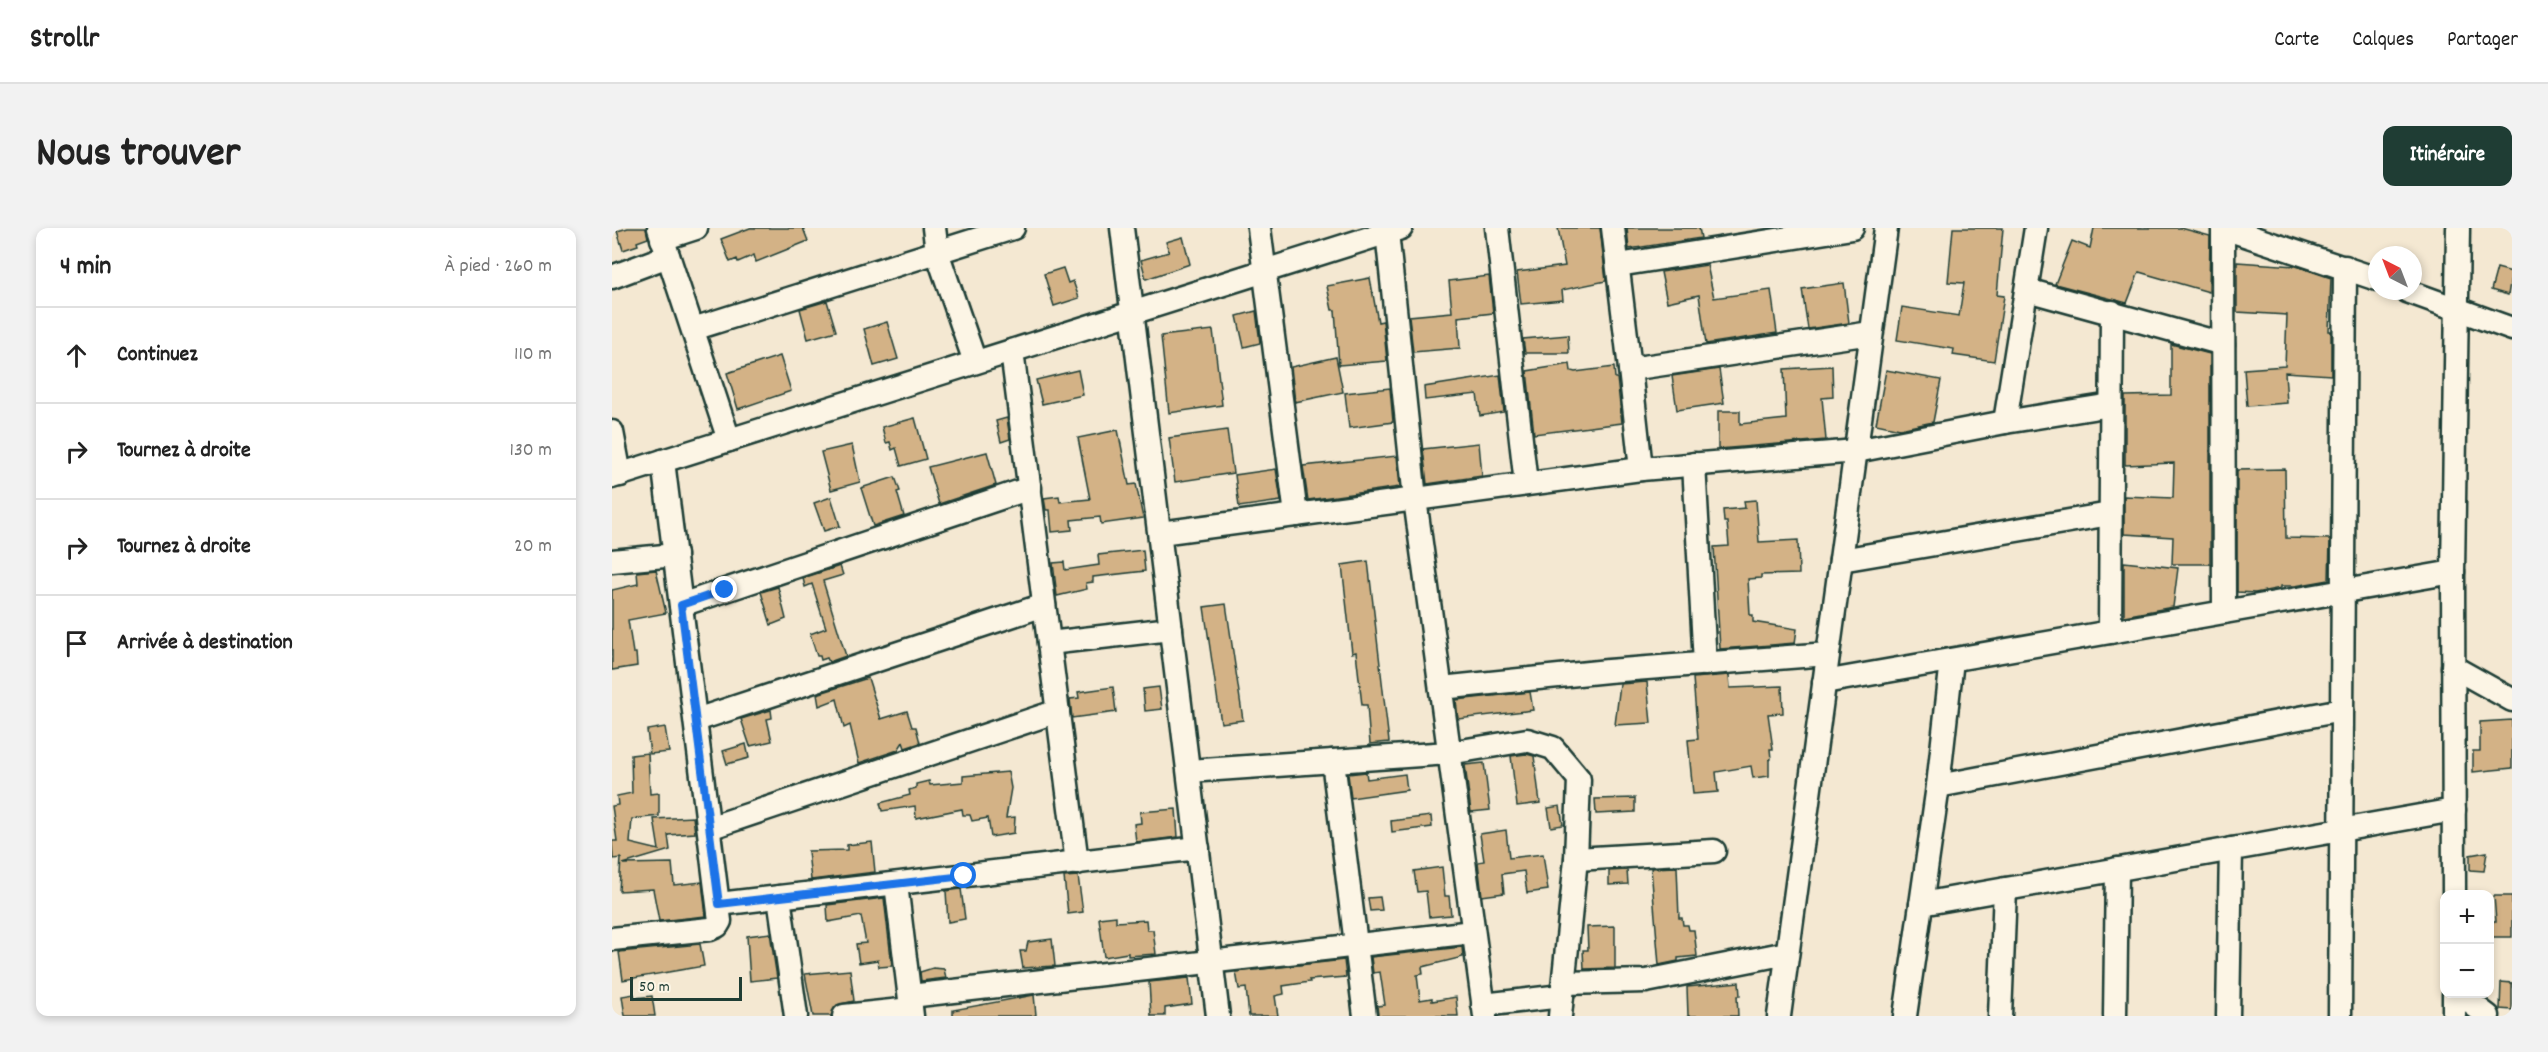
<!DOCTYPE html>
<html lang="fr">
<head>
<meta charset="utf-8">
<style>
  :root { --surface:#fff; --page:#f2f2f2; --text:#222; --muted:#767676; --line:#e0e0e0; --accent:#1f3d34 }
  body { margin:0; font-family:Dekko,sans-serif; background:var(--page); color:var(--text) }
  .controls { position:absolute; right:18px; bottom:18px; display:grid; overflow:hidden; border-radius:12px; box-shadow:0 3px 9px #0003 }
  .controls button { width:54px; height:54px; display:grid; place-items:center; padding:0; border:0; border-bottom:2px solid var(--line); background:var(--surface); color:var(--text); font:30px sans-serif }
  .compass { position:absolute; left:1756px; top:18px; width:54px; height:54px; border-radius:50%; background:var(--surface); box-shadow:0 3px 9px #0003; rotate:318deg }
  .scale { position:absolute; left:18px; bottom:15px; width:112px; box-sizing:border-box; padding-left:6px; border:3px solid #1f3d34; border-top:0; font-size:16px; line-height:21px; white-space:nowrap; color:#1f3d34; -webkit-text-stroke:4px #fcf5e5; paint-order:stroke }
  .stop { position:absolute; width:18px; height:18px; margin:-14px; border:4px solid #1a73e8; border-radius:50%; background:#fff }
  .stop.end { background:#1a73e8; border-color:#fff; box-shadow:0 2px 6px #0008 }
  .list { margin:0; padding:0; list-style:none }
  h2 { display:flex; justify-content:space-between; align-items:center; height:78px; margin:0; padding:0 24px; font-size:26px }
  h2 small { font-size:20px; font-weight:400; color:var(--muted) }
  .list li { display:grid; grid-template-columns:39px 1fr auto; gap:18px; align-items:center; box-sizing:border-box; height:96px; padding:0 24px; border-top:2px solid var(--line) }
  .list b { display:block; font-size:22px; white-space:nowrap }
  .list em { font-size:20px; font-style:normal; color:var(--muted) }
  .icon { flex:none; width:33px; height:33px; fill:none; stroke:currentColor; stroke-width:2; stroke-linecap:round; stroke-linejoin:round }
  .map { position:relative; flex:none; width:1900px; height:788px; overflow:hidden; border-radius:12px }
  header { display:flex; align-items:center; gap:36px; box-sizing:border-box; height:84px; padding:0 30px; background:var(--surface); border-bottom:2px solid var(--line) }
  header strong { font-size:28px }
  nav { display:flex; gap:33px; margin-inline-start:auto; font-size:21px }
  .intro { display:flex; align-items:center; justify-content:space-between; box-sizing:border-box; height:144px; padding:0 36px }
  h1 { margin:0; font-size:42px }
  .button { padding:15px 27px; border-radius:12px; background:var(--accent); color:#fff; font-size:21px; font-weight:700 }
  main { display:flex; gap:36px; padding:0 36px }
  aside { flex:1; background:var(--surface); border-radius:12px; box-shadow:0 3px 9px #0003 }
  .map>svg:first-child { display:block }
</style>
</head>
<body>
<header>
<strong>Strollr</strong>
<nav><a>Carte</a><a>Calques</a><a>Partager</a></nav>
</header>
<div class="intro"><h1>Nous trouver</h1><a class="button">Itinéraire</a></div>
<main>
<aside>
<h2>4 min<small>À pied · 260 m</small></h2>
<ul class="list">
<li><svg class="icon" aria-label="ahead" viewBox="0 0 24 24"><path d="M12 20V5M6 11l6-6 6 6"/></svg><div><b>Continuez</b></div><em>110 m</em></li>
<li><svg class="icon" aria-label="right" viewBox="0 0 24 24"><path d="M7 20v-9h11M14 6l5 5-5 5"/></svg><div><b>Tournez à droite</b></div><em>130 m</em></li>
<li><svg class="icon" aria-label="right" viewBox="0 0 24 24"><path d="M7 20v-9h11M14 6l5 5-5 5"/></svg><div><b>Tournez à droite</b></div><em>20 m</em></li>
<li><svg class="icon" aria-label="arrive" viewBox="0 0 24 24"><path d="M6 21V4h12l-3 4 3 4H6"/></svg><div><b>Arrivée à destination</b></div></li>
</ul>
</aside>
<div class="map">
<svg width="1900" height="788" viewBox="0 0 1900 788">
  <rect width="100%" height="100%" fill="#f4e8d2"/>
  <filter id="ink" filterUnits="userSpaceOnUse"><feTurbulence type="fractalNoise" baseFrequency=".0167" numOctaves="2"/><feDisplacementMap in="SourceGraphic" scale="12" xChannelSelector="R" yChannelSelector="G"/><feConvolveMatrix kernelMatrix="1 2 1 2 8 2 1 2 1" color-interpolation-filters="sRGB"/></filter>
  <g filter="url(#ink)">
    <g fill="#d3b286" stroke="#1f3d34" stroke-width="1.5">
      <polygon points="16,0 34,0 36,10 25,14 26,17 11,22 5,3"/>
      <polygon points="138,0 191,0 196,13 144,34 142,27 126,34 125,31 118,34 109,11"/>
      <polygon points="946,0 988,0 994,53 950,62 951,72 909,76 905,44 953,38"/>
      <polygon points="1015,0 1087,0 1089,10 1017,21"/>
      <polygon points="1341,0 1391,0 1385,67 1392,68 1382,133 1341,127 1342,121 1285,112 1290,79 1347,88 1352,55 1336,54"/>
      <polygon points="1482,0 1569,0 1598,8 1597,64 1527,44 1515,75 1443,56 1460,13 1478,20"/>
      <polygon points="571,9 578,36 534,51 529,32 557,24 554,14"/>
      <polygon points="1625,34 1684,38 1719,50 1717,103 1719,103 1719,147 1673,144 1675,175 1635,178 1632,141 1673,138 1675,87 1625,84"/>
      <polygon points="1095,37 1102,70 1159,62 1165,105 1094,116 1087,67 1055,74 1049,44"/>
      <polygon points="451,40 456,55 461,53 467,70 442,78 432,46"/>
      <polygon points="1885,40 1900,44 1896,67 1879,62"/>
      <polygon points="877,48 881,85 846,89 848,120 801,124 797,88 840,84 837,53"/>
      <polygon points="758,50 766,94 771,93 775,133 727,137 723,82 720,82 715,58"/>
      <polygon points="1232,55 1237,95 1196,101 1190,61"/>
      <polygon points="215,73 224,103 196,111 188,81"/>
      <polygon points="644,83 648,115 632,119 625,88"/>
      <polygon points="275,94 286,131 262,138 252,101"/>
      <polygon points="601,102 610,177 557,185 549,108"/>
      <polygon points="956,107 957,125 913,125 911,111"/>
      <polygon points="1559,116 1598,126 1598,336 1560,336 1561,309 1512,306 1512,268 1561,270 1562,235 1513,237 1513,168 1559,167"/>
      <polygon points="168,128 179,163 126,181 115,145"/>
      <polygon points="724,129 731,164 683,174 679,139"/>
      <polygon points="958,136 959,143 963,144 1002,139 1003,150 1005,150 1010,195 922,206 915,143"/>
      <polygon points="1220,138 1221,169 1210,170 1214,212 1106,221 1106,183 1128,183 1128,196 1174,191 1172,141"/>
      <polygon points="1107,141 1112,175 1065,182 1060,148"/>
      <polygon points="466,142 471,167 430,176 424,152"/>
      <polygon points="1274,142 1329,152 1321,194 1288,201 1264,196"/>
      <polygon points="888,147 892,184 868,188 865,166 813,172 812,159"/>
      <polygon points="778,160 781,194 737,200 733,165"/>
      <polygon points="303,190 314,231 289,238 284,220 280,222 278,214 274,215 270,199"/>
      <polygon points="395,190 398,211 389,214 384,193"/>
      <polygon points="506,202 517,257 524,256 531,290 489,296 488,289 459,292 460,302 440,304 438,282 434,282 432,270 447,268 448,274 478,271 466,210"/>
      <polygon points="615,202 621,245 563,254 557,210"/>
      <polygon points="867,215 870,248 815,256 811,221"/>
      <polygon points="240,217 248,254 219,262 209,224"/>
      <polygon points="375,224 384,257 327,276 316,239"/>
      <polygon points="785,228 788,259 696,272 691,238"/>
      <polygon points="664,241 669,273 627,279 623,247"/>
      <polygon points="1673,241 1674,310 1718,311 1717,352 1683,358 1669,358 1669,360 1643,365 1625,364 1625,242"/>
      <polygon points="283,249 288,263 285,264 292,288 261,298 249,260"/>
      <polygon points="219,269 228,298 212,303 202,275"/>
      <polygon points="1144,272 1147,314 1186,312 1187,346 1149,347 1149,350 1136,351 1138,387 1141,387 1141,394 1185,401 1183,415 1108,421 1102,319 1117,318 1115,294 1112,294 1111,282 1133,280 1132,273"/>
      <polygon points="531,322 533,343 481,349 481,354 474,355 475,361 445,368 441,335 452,334 453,342 487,337 486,327"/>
      <polygon points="756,333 777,514 758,516 755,477 750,477 744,424 740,425 730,337"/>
      <polygon points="1512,334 1566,340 1561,379 1512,388"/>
      <polygon points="228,338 231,347 211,353 234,428 217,434 215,430 209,432 208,428 205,428 198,406 214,400 200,356 193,359 191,350"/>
      <polygon points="44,342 54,385 16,392 21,425 24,425 25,438 0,442 0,362 26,356 25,344"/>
      <polygon points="166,359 174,391 159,397 149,364"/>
      <polygon points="614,376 631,492 609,495 592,379"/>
      <polygon points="1117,447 1118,460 1170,458 1171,485 1156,486 1161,521 1158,521 1159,531 1157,532 1157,548 1141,550 1139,538 1104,544 1106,564 1081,566 1076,512 1086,511 1081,450"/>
      <polygon points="256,450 269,491 295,483 300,499 304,499 308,515 293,520 291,514 286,522 247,535 238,497 232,500 225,471 207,478 205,466"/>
      <polygon points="1035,454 1039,495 1003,497 1008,456"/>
      <polygon points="501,459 504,484 460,490 458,471 467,470 466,464"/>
      <polygon points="547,459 550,481 533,483 531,461"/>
      <polygon points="918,464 921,482 846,491 844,472"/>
      <polygon points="159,482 160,490 155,491 160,513 138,518 129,491"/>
      <polygon points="1900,492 1900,540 1861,544 1861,523 1868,523 1868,494"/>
      <polygon points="53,499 57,524 38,526 35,502"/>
      <polygon points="134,516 137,530 115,536 111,523"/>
      <polygon points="36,525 38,566 47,565 47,588 20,591 18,615 47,622 42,591 81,589 83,605 56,607 58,622 11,636 60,635 62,657 90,654 94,688 47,693 41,661 7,663 9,630 1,631 0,613 5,613 0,578 6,577 5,568 20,565 19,527"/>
      <polygon points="914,526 922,528 928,575 905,578 899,528"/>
      <polygon points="872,535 878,582 859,584 853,537"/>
      <polygon points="396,544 399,560 394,590 403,589 402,605 379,609 376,590 360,593 358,587 351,587 350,581 304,590 303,578 270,583 268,575 298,567 297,562 304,560 304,556 317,553 318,557 351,554 351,548"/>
      <polygon points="754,544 755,551 793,546 795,562 739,570 736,546"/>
      <polygon points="1023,570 1023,584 984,586 983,571"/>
      <polygon points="948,578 951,597 939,599 936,580"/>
      <polygon points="564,581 566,609 524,614 522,596 529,595 528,584"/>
      <polygon points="819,588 820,599 780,604 779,593"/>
      <polygon points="894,602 897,630 931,626 936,662 915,665 912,643 890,646 892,665 870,668 866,634 872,633 868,606"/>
      <polygon points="260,614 263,644 199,652 196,623 235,622 235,617"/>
      <polygon points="1875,624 1872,643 1858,642 1858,627"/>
      <polygon points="830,639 833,668 837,668 839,687 817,689 814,663 805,664 802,643"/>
      <polygon points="1065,639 1067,690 1070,690 1071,697 1076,697 1077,702 1082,702 1085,728 1066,730 1066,733 1047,737 1039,640"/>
      <polygon points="1015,642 1016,656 997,657 997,643"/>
      <polygon points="466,648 471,684 456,686 452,649"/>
      <polygon points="349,661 353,691 336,694 334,663"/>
      <polygon points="1882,668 1900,668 1900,709 1878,709 1878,694 1884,694"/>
      <polygon points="768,669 770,682 758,683 756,670"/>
      <polygon points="272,670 280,738 267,739 266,732 247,735 244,716 254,715 249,688 216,694 215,677"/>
      <polygon points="504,688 504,694 534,692 535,702 541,702 544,726 516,728 516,725 492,729 487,690"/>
      <polygon points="1003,698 1003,740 972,741 971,722 976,722 975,699"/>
      <polygon points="158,705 165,750 138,753 135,708"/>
      <polygon points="440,711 443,738 411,740 408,723 414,723 416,714"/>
      <polygon points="88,716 92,738 11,752 7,724"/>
      <polygon points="850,719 851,729 810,739 811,746 805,747 808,772 820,770 820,773 844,769 846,788 766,788 765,778 773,777 768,744 761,745 759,729"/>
      <polygon points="732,732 734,749 697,752 698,754 671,758 672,766 663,768 666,788 637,788 634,760 627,761 624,744"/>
      <polygon points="321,740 332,741 334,750 309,753 308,744"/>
      <polygon points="238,742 242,773 225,777 219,788 201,788 193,746"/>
      <polygon points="577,750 580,776 553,780 553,788 539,788 537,754"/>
      <polygon points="1127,754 1128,768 1125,768 1126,788 1076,788 1075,759"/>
      <polygon points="1889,754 1900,755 1900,782 1888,781"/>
      <polygon points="22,766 23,770 40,768 43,788 13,788 10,768"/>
      <polygon points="422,767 424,787 421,788 341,788 341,782"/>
    </g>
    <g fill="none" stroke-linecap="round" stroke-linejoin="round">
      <defs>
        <g id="minor">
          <polyline points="47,0 117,212"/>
          <polyline points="322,0 325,24 363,134"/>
          <polyline points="510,0 606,788"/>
          <polyline points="647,0 684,287"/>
          <polyline points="885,0 914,256"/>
          <polyline points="1001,0 1018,141 1259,105"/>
          <polyline points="1611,0 1612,384"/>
          <polyline points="1612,0 1765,51"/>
          <polyline points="775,4 803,271 873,788"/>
          <polyline points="50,11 84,0"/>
          <polyline points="1006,37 1240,0"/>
          <polyline points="0,49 56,28"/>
          <polyline points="1415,62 1611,116"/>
          <polyline points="1795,63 1900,101"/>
          <polyline points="81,101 401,0"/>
          <polyline points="400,123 465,635"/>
          <polyline points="1018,141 1029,241"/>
          <polyline points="1393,194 1424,0"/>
          <polyline points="0,204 8,247"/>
          <polyline points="1082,236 1093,436"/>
          <polyline points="0,249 789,0"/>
          <polyline points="548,305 1029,241 1244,223 1393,194 1499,177"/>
          <polyline points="1229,332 1498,286"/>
          <polyline points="0,333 63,327"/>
          <polyline points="69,377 418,260"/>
          <polyline points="1498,404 1500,84"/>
          <polyline points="437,415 559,401"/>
          <polyline points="1841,439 1900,472"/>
          <polyline points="1212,454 1841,344"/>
          <polyline points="829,460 996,443 1216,426"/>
          <polyline points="84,492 432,377"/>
          <polyline points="721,533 753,788"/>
          <polyline points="577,543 837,525 915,512 941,520 967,551 964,631 948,788"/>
          <polyline points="1326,558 1730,482"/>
          <polyline points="97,600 446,483"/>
          <polyline points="964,631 1102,623"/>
          <polyline points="284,656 300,788"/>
          <polyline points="1842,666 1841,344 1846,0"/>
          <polyline points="167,669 184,788"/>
          <polyline points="107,676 586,620"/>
          <polyline points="1309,676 1842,582"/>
          <polyline points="0,711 98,701 105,698 108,693 51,233"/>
          <polyline points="952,755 1034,753 1175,725"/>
          <polyline points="1847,766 1876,788"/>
          <polyline points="298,768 861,704"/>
          <polyline points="871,777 950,768"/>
          <polyline points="232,788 299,781"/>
          <polyline points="1167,788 1274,0"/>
          <polyline points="1293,788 1326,558 1340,432"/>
          <polyline points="1388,788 1393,661"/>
          <polyline points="1503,788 1505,641"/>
          <polyline points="1616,788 1619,621"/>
          <polyline points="1728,788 1733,39"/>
          <polyline points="1842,788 1842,766"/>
        </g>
      </defs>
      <use href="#minor" stroke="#1f3d34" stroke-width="27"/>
      <use href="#minor" stroke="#fcf5e5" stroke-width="22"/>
    </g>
  </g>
  <g fill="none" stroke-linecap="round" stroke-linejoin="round" filter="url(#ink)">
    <polyline stroke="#1a73e8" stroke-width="8" points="113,362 69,377 107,676 352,648"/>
  </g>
</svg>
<div class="controls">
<button>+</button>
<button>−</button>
</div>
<svg class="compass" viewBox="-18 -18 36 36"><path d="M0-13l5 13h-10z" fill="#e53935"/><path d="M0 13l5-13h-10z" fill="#767676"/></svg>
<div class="scale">50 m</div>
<div class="stop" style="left:352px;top:648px"></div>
<div class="stop end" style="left:113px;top:362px"></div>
</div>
</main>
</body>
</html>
